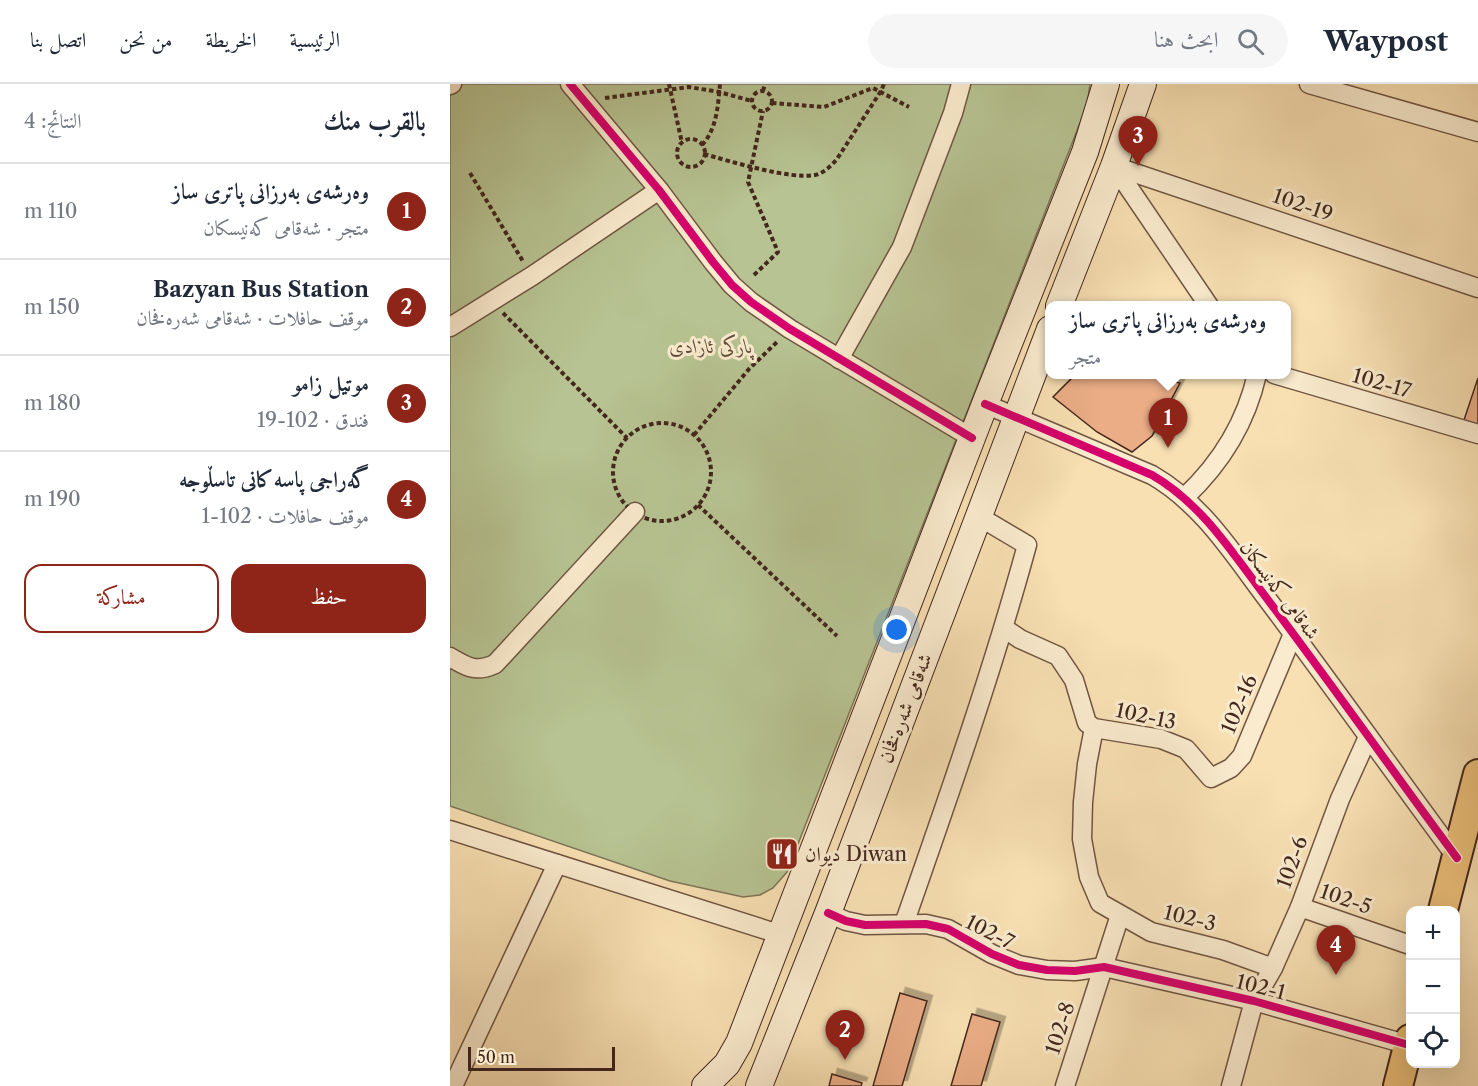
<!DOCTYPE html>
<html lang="ar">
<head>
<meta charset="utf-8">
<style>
  :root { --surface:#fff; --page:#f6f6f7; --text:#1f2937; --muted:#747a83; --line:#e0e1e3; --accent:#8f2418 }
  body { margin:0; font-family:"Libre Caslon Text",Amiri,serif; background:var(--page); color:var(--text); direction:rtl }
  .controls { position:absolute; right:18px; bottom:18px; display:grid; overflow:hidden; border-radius:12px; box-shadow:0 6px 24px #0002 }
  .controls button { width:54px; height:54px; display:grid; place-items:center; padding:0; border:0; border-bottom:2px solid var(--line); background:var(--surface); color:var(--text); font:30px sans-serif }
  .scale { position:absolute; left:18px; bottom:15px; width:147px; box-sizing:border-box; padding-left:6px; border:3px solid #43271d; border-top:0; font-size:16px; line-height:21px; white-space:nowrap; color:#43271d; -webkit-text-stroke:4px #faebce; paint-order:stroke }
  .you { position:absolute; left:447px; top:546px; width:21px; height:21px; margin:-15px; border:4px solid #fff; border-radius:50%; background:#1a73e8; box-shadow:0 0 0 9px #1a73e833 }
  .badge { display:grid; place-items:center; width:39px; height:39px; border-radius:50%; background:var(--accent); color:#fff; font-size:20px; font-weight:700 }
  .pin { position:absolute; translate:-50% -50px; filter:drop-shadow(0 2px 3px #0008) }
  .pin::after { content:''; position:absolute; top:32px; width:21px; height:18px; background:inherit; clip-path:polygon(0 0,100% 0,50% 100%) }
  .popup { position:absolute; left:595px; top:217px; width:246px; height:78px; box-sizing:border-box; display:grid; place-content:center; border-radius:12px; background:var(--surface); filter:drop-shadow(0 2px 4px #0005); font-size:20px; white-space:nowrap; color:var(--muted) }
  .popup b { font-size:22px; color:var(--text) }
  .popup::after { content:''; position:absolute; left:50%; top:100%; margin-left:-12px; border:12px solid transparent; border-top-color:var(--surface) }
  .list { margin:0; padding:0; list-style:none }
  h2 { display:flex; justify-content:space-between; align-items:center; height:78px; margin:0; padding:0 24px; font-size:26px }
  h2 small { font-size:20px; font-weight:400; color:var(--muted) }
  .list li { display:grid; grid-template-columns:39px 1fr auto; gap:18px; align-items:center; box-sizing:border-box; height:96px; padding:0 24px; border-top:2px solid var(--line) }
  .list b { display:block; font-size:22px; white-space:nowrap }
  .list p { margin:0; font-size:20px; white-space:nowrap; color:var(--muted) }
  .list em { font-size:20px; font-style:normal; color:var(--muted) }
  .actions { display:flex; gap:12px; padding:18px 24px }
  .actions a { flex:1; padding:14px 0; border:2px solid var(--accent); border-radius:18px; text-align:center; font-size:21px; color:var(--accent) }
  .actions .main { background:var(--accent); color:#fff }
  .icon { flex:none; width:33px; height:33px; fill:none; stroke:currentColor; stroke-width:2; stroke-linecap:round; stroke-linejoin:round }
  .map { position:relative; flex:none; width:1028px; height:1002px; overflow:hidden; direction:ltr }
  header { display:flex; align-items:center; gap:36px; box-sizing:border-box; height:84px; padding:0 30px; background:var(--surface); border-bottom:2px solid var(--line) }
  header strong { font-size:28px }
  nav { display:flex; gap:33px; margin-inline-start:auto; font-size:21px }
  .search { width:420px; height:54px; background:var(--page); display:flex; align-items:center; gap:15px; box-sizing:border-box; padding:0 21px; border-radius:33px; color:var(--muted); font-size:22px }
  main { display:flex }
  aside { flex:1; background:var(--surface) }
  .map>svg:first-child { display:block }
</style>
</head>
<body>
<header>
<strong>Waypost</strong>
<div class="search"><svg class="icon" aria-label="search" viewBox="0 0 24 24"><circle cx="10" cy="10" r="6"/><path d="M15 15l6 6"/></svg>ابحث هنا</div>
<nav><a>الرئيسية</a><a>الخريطة</a><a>من نحن</a><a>اتصل بنا</a></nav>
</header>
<main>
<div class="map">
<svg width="1028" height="1002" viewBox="0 0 1028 1002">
  <defs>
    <filter id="shadow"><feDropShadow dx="5.5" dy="-5.5" stdDeviation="0" flood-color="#0004"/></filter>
  </defs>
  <rect width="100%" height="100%" fill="#f8e0b3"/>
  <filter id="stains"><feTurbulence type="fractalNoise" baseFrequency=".00333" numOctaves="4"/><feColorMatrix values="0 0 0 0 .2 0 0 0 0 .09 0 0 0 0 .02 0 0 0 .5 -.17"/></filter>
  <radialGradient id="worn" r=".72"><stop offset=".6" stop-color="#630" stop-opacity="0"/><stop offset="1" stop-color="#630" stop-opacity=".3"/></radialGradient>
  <polygon fill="#b7c392" stroke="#7d7558" stroke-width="1.5" points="0,0 640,0 637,21 337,788 323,804 310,811 293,813 220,797 0,722"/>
  <g fill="#eaad86" stroke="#43271d" stroke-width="1.5" filter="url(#shadow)">
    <polygon points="626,290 722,290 720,297 730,299 702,352 682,368 647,348 603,313"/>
    <polygon points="1028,294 1028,341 1014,336"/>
    <polygon points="450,909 477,917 452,1002 423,1002"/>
    <polygon points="522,930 550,938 531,1002 501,1002"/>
    <polygon points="382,990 412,999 411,1002 379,1002"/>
  </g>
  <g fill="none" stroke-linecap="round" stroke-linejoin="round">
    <defs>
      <g id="street">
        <polyline points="120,0 209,106 263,178 282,201 301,218 340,245 522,354"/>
        <polyline points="859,0 1028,48"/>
        <polyline points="0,1 2,0"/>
        <polyline points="664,82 1028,204"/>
        <polyline points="664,82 759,222"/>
        <polyline points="0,243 82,192 209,106"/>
        <polyline points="389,275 452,163 503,29 511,0"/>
        <polyline points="824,290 1028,350"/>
        <path d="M535 320 702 391C754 421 785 473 821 520 884 604 945 690 1007 774"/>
        <path d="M735 413C771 379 796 339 807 290"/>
        <polyline points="554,544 570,555 608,572 624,596 637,639 644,644 711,655 736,665 761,694 781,684 792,672 843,550"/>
        <path d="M0 573C17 583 26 589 45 580L185 428"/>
        <polyline points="644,644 637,680 633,718 632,755 639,793 650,819 701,848 773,866 823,884"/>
        <polyline points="0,746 332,851"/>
        <polyline points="850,823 960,861"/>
        <polyline points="378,829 396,837 415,841 476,840 498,845 542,870 569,881 597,886 625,887 654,883 804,917 959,961"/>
        <path d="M454 840C498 714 542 589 577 461L528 432"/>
        <polyline points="3,1002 107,780"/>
        <polyline points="615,1002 670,831"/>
        <polyline points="781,1002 804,917 823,884 850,823 890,715 918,653"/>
      </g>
      <g id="secondary">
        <polyline points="609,222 664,82 693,0"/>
        <polyline points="255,1002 277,980 289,959 535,320 635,68 656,0"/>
        <polyline points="309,1002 378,829 600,245"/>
      </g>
      <g id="primary">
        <polyline points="993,826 1028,690"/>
        <polyline points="948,1002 960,955"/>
      </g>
    </defs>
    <use href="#street" stroke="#705542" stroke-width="21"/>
    <use href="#secondary" stroke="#43271d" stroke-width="28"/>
    <use href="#primary" stroke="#43271d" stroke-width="32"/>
    <g stroke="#43271d" stroke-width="4" stroke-dasharray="4.5 3" stroke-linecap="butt">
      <polyline points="219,0 232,59"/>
      <polyline points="313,7 315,0"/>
      <circle cx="312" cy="17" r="10"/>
      <polyline points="155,14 239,3 269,8 302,17"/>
      <polyline points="322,19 374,23 423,4 459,23"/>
      <circle cx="241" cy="69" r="14"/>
      <path d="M252 61C267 45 268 21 270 0"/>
      <path d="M254 70C279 77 341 96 365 91 374 89 381 82 387 75L431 7 434 0"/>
      <polyline points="20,89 74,179"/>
      <polyline points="304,191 328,168 298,98 313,27"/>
      <polyline points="53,229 177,354"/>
      <circle cx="212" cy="388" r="49"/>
      <polyline points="244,351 299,285 327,258"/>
      <polyline points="248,421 387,552"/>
    </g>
    <use href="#street" stroke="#faebce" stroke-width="18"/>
    <use href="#secondary" stroke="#faebce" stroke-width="26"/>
    <use href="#primary" stroke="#ecc07a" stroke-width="28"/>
    <defs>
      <g id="cycleway">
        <polyline points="120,0 209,106 263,178 282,201 301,218 340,245 522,354"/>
        <path d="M535 320 702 391C754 421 785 473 821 520 884 604 945 690 1007 774"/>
        <polyline points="378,829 396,837 415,841 476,840 498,845 542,870 569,881 597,886 625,887 654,883 804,917 959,961"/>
      </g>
    </defs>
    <use href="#cycleway" stroke="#faebce" stroke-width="11"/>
    <use href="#cycleway" stroke="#d6006c" stroke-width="8"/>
  </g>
  <defs>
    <symbol id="restaurant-square" viewBox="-11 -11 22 22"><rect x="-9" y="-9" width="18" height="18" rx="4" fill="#8f2418" stroke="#faebce"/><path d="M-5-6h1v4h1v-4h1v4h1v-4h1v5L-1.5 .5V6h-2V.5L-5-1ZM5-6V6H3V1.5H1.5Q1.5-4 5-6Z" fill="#fff"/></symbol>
  </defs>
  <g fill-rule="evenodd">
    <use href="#restaurant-square" x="313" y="751" width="38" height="38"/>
  </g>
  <g text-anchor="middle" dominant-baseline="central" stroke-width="6" stroke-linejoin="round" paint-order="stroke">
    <g font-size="20" fill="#43271d" stroke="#faebce">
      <text transform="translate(853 121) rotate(19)">102-19</text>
      <text transform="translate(932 299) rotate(16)">102-17</text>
      <text transform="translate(830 506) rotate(53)">شەقامی کەنیسکان</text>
      <text transform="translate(789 620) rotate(-67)">102-16</text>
      <text transform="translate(455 624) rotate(-69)">شەقامی شەرەفخان</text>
      <text transform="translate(696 632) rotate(12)">102-13</text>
      <text transform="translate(842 778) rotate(-70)">102-6</text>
      <text transform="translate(896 815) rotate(19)">102-5</text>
      <text transform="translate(740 834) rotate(14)">102-3</text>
      <text transform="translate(540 848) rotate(27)">102-7</text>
      <text transform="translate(811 903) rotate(14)">102-1</text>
      <text transform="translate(610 944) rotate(-72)">102-8</text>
    </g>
    <g font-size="20" font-style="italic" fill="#604e3a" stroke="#faebce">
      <text x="261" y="262">پارکی ئازادی</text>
    </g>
    <g font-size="20" fill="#43271d" stroke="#faebce" text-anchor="start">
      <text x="355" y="770">دیوان Diwan</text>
    </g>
  </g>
  <rect width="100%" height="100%" filter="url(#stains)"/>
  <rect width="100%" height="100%" fill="url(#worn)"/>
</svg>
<div class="controls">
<button>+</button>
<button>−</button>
<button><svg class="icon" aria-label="locate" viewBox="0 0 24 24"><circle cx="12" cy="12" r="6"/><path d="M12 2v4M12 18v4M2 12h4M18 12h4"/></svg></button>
</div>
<div class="scale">50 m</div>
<div class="you"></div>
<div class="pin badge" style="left:718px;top:364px">1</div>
<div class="popup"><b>وەرشەی بەرزانی پاتری ساز</b>متجر</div>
<div class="pin badge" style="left:395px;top:976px">2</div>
<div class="pin badge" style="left:688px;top:82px">3</div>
<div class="pin badge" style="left:886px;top:891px">4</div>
</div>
<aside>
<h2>بالقرب منك<small>النتائج: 4</small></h2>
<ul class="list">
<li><span class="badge">1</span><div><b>وەرشەی بەرزانی پاتری ساز</b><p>متجر · شەقامی کەنیسکان</p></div><em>110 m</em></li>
<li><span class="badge">2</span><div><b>Bazyan Bus Station</b><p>موقف حافلات · شەقامی شەرەفخان</p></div><em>150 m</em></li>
<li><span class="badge">3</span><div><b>موتيل زامو</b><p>فندق · 102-19</p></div><em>180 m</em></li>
<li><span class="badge">4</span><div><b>گه‌راجی پاسه‌كانی تاسڵوجه</b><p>موقف حافلات · 102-1</p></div><em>190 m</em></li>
</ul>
<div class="actions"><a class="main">حفظ</a><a>مشاركة</a></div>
</aside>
</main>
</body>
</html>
